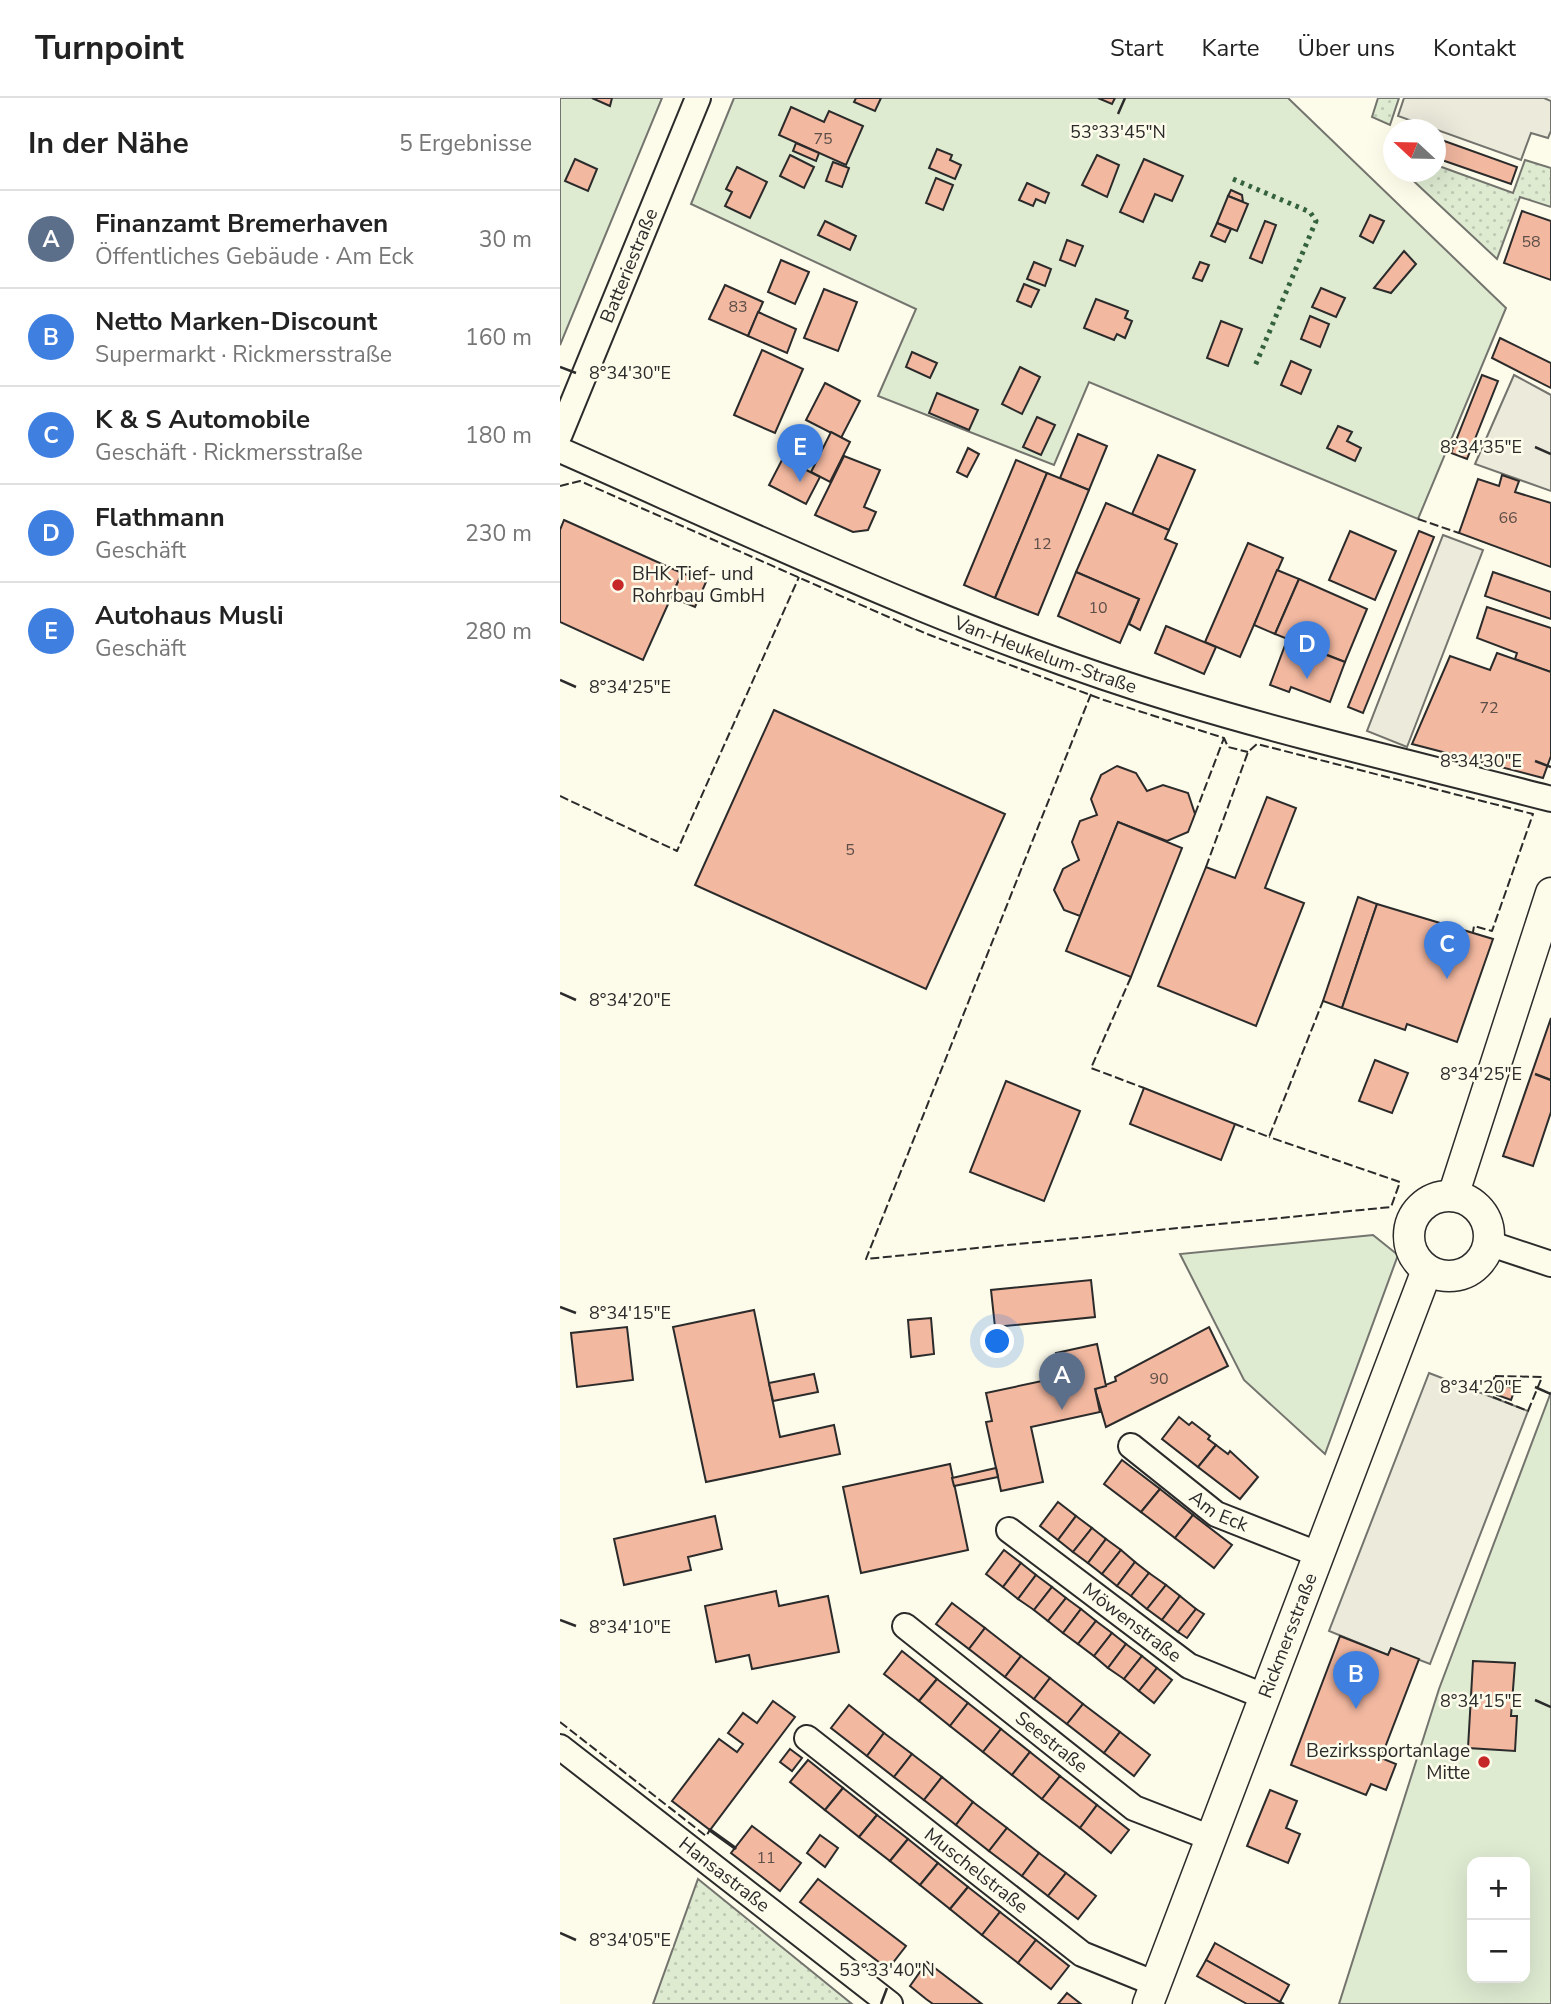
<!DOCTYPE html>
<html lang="de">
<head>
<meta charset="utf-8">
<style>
  :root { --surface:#fff; --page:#f2f2f2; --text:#222; --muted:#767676; --line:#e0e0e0; --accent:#111827 }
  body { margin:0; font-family:"Nunito Sans",sans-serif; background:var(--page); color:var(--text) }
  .controls { position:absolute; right:21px; bottom:21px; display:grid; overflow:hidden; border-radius:14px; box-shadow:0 7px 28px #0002 }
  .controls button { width:63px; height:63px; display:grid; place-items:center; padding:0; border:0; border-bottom:2px solid var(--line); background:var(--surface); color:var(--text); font:35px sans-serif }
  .compass { position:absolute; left:823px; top:21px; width:63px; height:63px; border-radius:50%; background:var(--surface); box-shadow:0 7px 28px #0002; rotate:292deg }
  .you { position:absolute; left:438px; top:1244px; width:24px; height:24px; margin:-18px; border:5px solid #fff; border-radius:50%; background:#1a73e8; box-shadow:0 0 0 10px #1a73e833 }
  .badge { display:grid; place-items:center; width:46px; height:46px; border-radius:50%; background:var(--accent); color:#fff; font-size:23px; font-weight:700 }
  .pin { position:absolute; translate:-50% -58px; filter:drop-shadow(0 2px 4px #0008) }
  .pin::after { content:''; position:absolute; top:37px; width:24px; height:21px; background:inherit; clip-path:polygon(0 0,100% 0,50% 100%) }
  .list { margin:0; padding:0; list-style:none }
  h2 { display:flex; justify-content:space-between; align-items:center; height:91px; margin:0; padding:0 28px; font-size:30px }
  h2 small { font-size:23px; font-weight:400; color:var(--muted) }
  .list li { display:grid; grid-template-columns:46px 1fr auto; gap:21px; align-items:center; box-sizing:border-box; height:98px; padding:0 28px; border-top:2px solid var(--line) }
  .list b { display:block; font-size:26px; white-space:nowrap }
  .list p { margin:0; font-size:23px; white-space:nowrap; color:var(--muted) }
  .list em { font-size:23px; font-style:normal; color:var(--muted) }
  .map { position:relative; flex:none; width:991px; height:1906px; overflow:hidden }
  header { display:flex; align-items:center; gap:42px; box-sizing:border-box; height:98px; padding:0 35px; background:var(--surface); border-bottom:2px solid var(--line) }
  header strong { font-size:33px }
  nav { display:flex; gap:38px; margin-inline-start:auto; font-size:24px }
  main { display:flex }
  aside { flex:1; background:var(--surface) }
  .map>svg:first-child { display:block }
</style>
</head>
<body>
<header>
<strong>Turnpoint</strong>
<nav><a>Start</a><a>Karte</a><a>Über uns</a><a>Kontakt</a></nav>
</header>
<main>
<aside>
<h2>In der Nähe<small>5 Ergebnisse</small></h2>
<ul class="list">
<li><span class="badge" style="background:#5c6f8a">A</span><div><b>Finanzamt Bremerhaven</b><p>Öffentliches Gebäude · Am Eck</p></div><em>30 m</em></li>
<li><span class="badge" style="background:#3f7fe0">B</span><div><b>Netto Marken-Discount</b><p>Supermarkt · Rickmersstraße</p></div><em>160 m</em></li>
<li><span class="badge" style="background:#3f7fe0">C</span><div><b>K &amp; S Automobile</b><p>Geschäft · Rickmersstraße</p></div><em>180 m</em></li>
<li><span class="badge" style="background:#3f7fe0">D</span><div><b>Flathmann</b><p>Geschäft</p></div><em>230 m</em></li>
<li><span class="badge" style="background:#3f7fe0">E</span><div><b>Autohaus Musli</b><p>Geschäft</p></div><em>280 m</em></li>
</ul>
</aside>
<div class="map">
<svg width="991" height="1906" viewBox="0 0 991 1906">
  <defs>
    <pattern id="grass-dots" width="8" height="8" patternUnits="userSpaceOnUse" patternTransform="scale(1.75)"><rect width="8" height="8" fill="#deebd1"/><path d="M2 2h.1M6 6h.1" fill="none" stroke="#bfcab4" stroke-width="1.8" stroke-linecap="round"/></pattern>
  </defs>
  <rect width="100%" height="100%" fill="#fdfbea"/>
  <g fill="url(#grass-dots)" stroke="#74746e" stroke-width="2">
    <polygon points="818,0 839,0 830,27 812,19"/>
    <polygon points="965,62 991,70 991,109 960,99 937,161 844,74 876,74 876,67 953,95"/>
    <polygon points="138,1781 292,1906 93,1906"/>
  </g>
  <g fill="#deebd1" stroke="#74746e" stroke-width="2" fill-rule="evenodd">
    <polygon points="0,0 102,0 0,247"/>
    <polygon points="174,0 728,0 946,210 858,421 529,284 494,367 318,298 356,211 131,106"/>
    <polygon points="813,1137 838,1157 765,1356 684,1282 620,1156"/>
    <path d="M991 1294V1906H779L879 1591ZM912 1764H965V1880H912Z"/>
  </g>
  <g fill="#eceadb" stroke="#74746e" stroke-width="2">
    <polygon points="844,0 984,0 991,3 991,33 988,40 971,35 961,62 838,18"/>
    <polygon points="954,277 991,297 991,393 915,366"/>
    <polygon points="883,437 923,452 847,649 807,633"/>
    <polygon points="869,1275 968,1313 870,1566 831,1551 828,1557 769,1533"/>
  </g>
  <g fill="#f2b8a0" stroke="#2b2b2b" stroke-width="2">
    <polygon points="32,0 52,0 50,8"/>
    <polygon points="296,0 321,0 315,13 294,4"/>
    <polygon points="538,0 555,0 552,6"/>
    <polygon points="231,9 264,24 269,13 303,28 286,67 219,37"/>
    <polygon points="876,40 957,69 951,86 876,60"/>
    <polygon points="236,45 259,55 256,63 233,53"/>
    <polygon points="377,51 392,57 390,62 401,67 395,81 369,70"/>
    <polygon points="230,57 254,69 244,90 220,78"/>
    <polygon points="537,57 559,67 547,99 522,87"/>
    <polygon points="15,61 37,71 28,93 5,83"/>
    <polygon points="584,61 623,78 612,103 595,96 583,124 560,114"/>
    <polygon points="273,64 289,70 282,89 266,83"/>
    <polygon points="177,69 207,84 190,120 165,108 172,94 166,91"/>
    <polygon points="376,80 393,87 383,112 366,105"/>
    <polygon points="467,85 489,95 485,105 476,101 473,108 459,102"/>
    <polygon points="671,92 682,97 683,104 668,98"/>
    <polygon points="668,98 688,106 677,133 657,125"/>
    <polygon points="962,113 991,123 991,182 944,165"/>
    <polygon points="810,117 824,123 813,145 800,138"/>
    <polygon points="265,123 296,138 290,152 258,137"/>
    <polygon points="705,123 716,127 702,165 690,160"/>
    <polygon points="657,125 671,131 665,144 651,138"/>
    <polygon points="507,142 523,148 515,168 500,162"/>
    <polygon points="844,153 856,166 831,195 814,190"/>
    <polygon points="221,162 249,174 235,206 208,194"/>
    <polygon points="474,164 491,171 485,188 467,181"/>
    <polygon points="640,164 649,167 642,183 633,180"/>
    <polygon points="464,186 479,192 471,209 457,203"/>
    <polygon points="165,187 203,204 188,238 149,221"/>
    <polygon points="761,190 785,200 776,219 752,209"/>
    <polygon points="264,191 297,204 278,253 244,240"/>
    <polygon points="536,201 568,213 565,220 572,223 565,240 557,236 554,242 524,230"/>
    <polygon points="198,214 236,231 227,255 188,238"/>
    <polygon points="750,218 769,226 760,249 741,241"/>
    <polygon points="661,223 682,231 668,268 647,260"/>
    <polygon points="940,240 991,265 991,290 932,260"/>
    <polygon points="202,252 243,271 215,335 174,317"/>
    <polygon points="352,254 377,265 370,280 346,269"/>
    <polygon points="731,263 751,272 741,296 721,287"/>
    <polygon points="460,269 480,279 462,316 442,306"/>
    <polygon points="922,277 938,283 907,361 891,355"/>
    <polygon points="265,285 300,303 281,340 246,322"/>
    <polygon points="377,295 418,312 409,332 369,315"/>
    <polygon points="477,319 495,327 481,357 463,349"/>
    <polygon points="778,328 792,334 787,343 801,350 795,363 767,350"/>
    <polygon points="271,334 290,344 270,384 251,374"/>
    <polygon points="518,336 547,348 529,392 500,380"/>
    <polygon points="408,350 419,356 407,379 397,374"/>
    <polygon points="598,357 635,372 609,432 572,416"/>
    <polygon points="284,358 320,372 304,409 316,414 308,432 293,434 255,417"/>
    <polygon points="223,360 260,379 246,406 209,387"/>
    <polygon points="456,362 487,375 435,500 404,487"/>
    <polygon points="487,375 529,392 478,517 435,500"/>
    <polygon points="942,377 959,383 955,394 991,405 991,469 899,435 918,381 939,388"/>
    <polygon points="546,405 609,432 605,441 617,446 580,532 569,526 579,501 516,474"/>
    <polygon points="4,422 122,475 83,562 0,524 0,432"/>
    <polygon points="790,433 836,453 815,502 769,482"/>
    <polygon points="859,433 874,439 803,615 788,609"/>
    <polygon points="688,445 723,460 680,559 645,544"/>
    <polygon points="717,472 739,481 715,536 694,527"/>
    <polygon points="516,474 579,501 560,545 498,518"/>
    <polygon points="933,474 991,494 991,521 925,498"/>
    <polygon points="122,475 146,484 135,509 111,499"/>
    <polygon points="739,481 807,511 785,564 715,536"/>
    <polygon points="927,509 991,530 991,574 955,561 957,555 917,540"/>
    <polygon points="606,528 656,549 644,576 595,555"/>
    <polygon points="727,542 785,564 770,604 731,589 729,594 710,587"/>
    <polygon points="937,555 991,574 991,658 983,680 852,646 890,558 930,572"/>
    <polygon points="214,612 445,716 366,891 135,787"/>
    <polygon points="557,668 576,675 587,693 603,687 628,695 635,716 628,734 607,743 558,724 520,818 504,812 494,792 503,771 519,762 512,744 520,723 537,717 531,701 541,677"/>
    <polygon points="707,699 736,710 705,790 744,805 696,928 598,888 646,769 675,780"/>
    <polygon points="558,724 622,750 571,879 506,853"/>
    <polygon points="798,799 817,806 782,910 763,903"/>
    <polygon points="817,806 933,841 897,944 847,926 845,932 782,910"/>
    <polygon points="991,920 991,1014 973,1068 943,1058"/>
    <polygon points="815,962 848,975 832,1015 799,1003"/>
    <polygon points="446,983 520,1013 484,1103 410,1074"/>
    <polygon points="584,990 675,1026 661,1062 570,1026"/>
    <polygon points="531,1182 535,1219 435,1229 431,1192"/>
    <polygon points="194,1212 220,1339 274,1327 280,1356 146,1384 113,1229"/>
    <polygon points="371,1220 374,1256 351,1259 348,1222"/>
    <polygon points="67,1229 73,1282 17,1289 11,1235"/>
    <polygon points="649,1229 668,1268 546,1329 535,1291 556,1283 555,1279"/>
    <polygon points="537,1246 546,1288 535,1291 540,1314 471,1329 483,1384 441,1393 426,1324 432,1323 426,1295 501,1279 496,1255"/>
    <polygon points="254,1276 258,1294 213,1303 209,1285"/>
    <polygon points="941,1286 955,1291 951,1302 937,1297"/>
    <polygon points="619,1319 629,1327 632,1324 650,1338 648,1341 656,1347 638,1369 602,1341"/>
    <polygon points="656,1347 668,1356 670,1353 698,1379 680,1401 638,1369"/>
    <polygon points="562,1362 600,1391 581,1414 544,1386"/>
    <polygon points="390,1366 408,1452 301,1475 283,1389"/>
    <polygon points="436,1370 438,1379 394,1388 392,1380"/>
    <polygon points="600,1391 633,1417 615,1440 581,1414"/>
    <polygon points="498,1404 516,1418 498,1442 480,1428"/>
    <polygon points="633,1417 672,1447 654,1470 615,1440"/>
    <polygon points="155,1418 162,1451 128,1459 131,1472 64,1487 54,1441"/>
    <polygon points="516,1418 532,1430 513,1454 498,1442"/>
    <polygon points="532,1430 546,1441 528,1465 513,1454"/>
    <polygon points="546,1441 561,1452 542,1476 528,1465"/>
    <polygon points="444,1452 461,1465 443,1489 426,1476"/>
    <polygon points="561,1452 575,1464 557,1488 542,1476"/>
    <polygon points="575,1464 589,1475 571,1498 557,1488"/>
    <polygon points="461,1465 476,1477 458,1501 443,1489"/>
    <polygon points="589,1475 606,1487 587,1511 571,1498"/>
    <polygon points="476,1477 492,1489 474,1512 458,1501"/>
    <polygon points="606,1487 620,1498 602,1522 587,1511"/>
    <polygon points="492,1489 506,1500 488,1523 474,1512"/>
    <polygon points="216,1493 219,1508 268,1498 279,1554 192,1571 189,1557 156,1564 145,1508"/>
    <polygon points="620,1498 636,1511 618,1534 602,1522"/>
    <polygon points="506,1500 521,1511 503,1535 488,1523"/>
    <polygon points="392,1505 425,1530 409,1551 376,1526"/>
    <polygon points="521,1511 536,1523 518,1546 503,1535"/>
    <polygon points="636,1511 644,1516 627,1540 618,1534"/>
    <polygon points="536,1523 552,1535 534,1558 518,1546"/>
    <polygon points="425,1530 461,1558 445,1579 409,1551"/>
    <polygon points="552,1535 566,1546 548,1570 534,1558"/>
    <polygon points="780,1538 828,1557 831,1550 859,1561 821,1660 836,1666 826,1692 811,1686 806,1697 731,1667"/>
    <polygon points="566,1546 582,1558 564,1581 548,1570"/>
    <polygon points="342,1553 377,1581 359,1603 324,1576"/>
    <polygon points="461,1558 490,1580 474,1601 445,1579"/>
    <polygon points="582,1558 597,1570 579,1593 564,1581"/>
    <polygon points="913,1563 955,1565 951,1618 957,1618 955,1653 908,1650"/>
    <polygon points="597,1570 612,1582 594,1605 579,1593"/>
    <polygon points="490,1580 523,1606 507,1626 474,1601"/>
    <polygon points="377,1581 408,1605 390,1628 359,1603"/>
    <polygon points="213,1603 235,1619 150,1732 112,1703 159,1641 177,1654 183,1646 168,1635 183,1615 197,1625"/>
    <polygon points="408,1605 441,1631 423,1654 390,1628"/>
    <polygon points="523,1606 560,1634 544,1655 507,1626"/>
    <polygon points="289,1607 324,1635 307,1658 271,1630"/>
    <polygon points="441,1631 470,1654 452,1677 423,1654"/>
    <polygon points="560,1634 590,1657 574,1678 544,1655"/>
    <polygon points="324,1635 352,1656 334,1679 307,1658"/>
    <polygon points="230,1651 242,1660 232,1673 220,1664"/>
    <polygon points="470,1654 500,1678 482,1701 452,1677"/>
    <polygon points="352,1656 382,1679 364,1702 334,1679"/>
    <polygon points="248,1662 283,1690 265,1712 230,1684"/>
    <polygon points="500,1678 537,1707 520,1730 482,1701"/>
    <polygon points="382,1679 413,1704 396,1727 364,1702"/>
    <polygon points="283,1690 317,1717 299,1739 265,1712"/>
    <polygon points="710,1692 737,1703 726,1730 740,1736 728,1765 687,1748"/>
    <polygon points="413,1704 447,1730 429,1753 396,1727"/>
    <polygon points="537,1707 569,1732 551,1755 520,1730"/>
    <polygon points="317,1717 348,1741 330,1763 299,1739"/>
    <polygon points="192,1728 241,1765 220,1793 171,1755"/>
    <polygon points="447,1730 479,1755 462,1778 429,1753"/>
    <polygon points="260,1737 278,1750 265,1769 247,1755"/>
    <polygon points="348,1741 378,1765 360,1787 330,1763"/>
    <polygon points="479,1755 506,1775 488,1798 462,1778"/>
    <polygon points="378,1765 408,1789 390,1811 360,1787"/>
    <polygon points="506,1775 536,1798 518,1821 488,1798"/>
    <polygon points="258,1781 346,1848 328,1871 240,1804"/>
    <polygon points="408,1789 440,1814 422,1837 390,1811"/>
    <polygon points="440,1814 476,1842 458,1865 422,1837"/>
    <polygon points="476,1842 509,1868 491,1891 458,1865"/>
    <polygon points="655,1845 729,1887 720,1904 646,1862"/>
    <polygon points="646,1862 720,1904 724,1906 687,1906 637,1878"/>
    <polygon points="367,1864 422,1906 373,1906 366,1901 350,1888"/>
    <polygon points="507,1895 521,1906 498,1906"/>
  </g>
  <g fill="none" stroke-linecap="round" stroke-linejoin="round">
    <defs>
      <g id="minor">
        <path id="s1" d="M0 336 138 0"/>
        <path id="s2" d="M0 352C204 442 408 540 622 604 744 641 868 669 991 701"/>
        <polyline points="928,1145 991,1166"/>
        <path id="s3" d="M571 1348 656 1416 760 1457"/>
        <path id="s4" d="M449 1432 629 1568 706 1599"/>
        <path id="s5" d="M345 1528 574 1710 651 1740"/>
        <path id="s6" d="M247 1640 522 1856 596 1886"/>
        <path id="s7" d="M0 1649 330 1906"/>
      </g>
      <g id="major">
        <polyline points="893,1098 991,795"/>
        <circle cx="889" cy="1138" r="40"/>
        <path id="s8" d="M588 1906 867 1172"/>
      </g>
    </defs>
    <use href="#minor" stroke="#2b2b2b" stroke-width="28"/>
    <use href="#major" stroke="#2b2b2b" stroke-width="33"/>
    <use href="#minor" stroke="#fdfbea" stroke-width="24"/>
    <use href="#major" stroke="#fdfbea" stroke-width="30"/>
    <polyline stroke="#34623c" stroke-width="5" stroke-dasharray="3.5 5" stroke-linecap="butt" points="673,81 750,114 756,123 695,268"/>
    <g stroke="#2b2b2b" stroke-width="2" stroke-dasharray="9 3.5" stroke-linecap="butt">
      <polyline points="0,388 20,383 367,536 544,602 664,640 668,649 688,654"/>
      <polyline points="858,421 899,435"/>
      <polyline points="531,596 306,1161 831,1109 840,1084 709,1039"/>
      <polyline points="0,698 117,753 239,479"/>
      <polyline points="635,716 664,640"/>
      <polyline points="646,769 688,654 697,646 973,716 932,833 914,828 913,834"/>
      <polyline points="571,879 531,970 584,990"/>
      <polyline points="675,1026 709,1039 763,903 765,904"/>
      <polygon points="935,1278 982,1279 968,1313 928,1297"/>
      <polyline points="0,1624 146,1738 150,1732"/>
    </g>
    <polyline stroke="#2b2b2b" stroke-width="3.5" points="150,1732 175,1750"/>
  </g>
  <path fill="none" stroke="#2b2b2b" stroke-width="2.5" d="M558 16 565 0M0 269 16 275M975 349 991 356M0 582 16 589M975 663 991 669M0 895 16 902M975 976 991 982M0 1209 16 1215M975 1289 991 1296M0 1522 16 1528M975 1602 991 1609M0 1835 16 1842M321 1906 327 1890"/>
  <g fill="#c62828" stroke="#fdfbea" stroke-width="2.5">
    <circle cx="58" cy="487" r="7"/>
    <circle cx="924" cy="1664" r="7"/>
  </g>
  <g text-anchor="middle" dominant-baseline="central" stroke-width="5" stroke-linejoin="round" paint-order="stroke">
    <g font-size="16" fill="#5d4e48">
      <text x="263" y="41">75</text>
      <text x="971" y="144">58</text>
      <text x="178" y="209">83</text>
      <text x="948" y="420">66</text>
      <text x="482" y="446">12</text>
      <text x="538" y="510">10</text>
      <text x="929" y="610">72</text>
      <text x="290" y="752">5</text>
      <text x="599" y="1281">90</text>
      <text x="206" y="1760">11</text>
    </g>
    <g font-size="19" fill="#2b2b2b" stroke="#fdfbea">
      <text stroke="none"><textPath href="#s1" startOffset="182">Batteriestraße</textPath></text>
      <text stroke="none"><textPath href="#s2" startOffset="527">Van-Heukelum-Straße</textPath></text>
      <text stroke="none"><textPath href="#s3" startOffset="110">Am Eck</textPath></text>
      <text stroke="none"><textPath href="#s4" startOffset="154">Möwenstraße</textPath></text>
      <text stroke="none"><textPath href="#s8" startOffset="394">Rickmersstraße</textPath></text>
      <text stroke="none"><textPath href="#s5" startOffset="187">Seestraße</textPath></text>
      <text stroke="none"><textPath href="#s6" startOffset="215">Muschelstraße</textPath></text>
      <text stroke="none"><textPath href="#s7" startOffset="208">Hansastraße</textPath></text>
    </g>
    <g font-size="19" fill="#2b2b2b" stroke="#fdfbea" text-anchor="start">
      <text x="72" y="476">BHK Tief- und<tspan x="72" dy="22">Rohrbau GmbH</tspan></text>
      <text x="910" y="1653" text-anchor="end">Bezirkssportanlage<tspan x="910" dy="22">Mitte</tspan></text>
    </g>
  </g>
  <g font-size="18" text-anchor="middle" fill="#2b2b2b" stroke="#fdfbea" stroke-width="5" stroke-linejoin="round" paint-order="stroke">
    <text x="558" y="40">53°33'45"N</text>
    <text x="70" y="281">8°34'30"E</text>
    <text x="921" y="355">8°34'35"E</text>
    <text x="70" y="595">8°34'25"E</text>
    <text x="921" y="669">8°34'30"E</text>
    <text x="70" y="908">8°34'20"E</text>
    <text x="921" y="982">8°34'25"E</text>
    <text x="70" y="1221">8°34'15"E</text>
    <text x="921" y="1295">8°34'20"E</text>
    <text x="70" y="1535">8°34'10"E</text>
    <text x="921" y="1609">8°34'15"E</text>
    <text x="70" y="1848">8°34'05"E</text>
    <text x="327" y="1878">53°33'40"N</text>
  </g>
</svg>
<div class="controls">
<button>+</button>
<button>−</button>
</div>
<svg class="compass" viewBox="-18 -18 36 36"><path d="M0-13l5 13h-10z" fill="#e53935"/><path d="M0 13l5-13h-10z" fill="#767676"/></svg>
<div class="you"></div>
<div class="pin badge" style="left:502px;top:1312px;background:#5c6f8a">A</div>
<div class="pin badge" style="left:796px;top:1611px;background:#3f7fe0">B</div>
<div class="pin badge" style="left:887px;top:881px;background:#3f7fe0">C</div>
<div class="pin badge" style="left:747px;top:581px;background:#3f7fe0">D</div>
<div class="pin badge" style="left:240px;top:384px;background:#3f7fe0">E</div>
</div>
</main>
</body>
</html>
